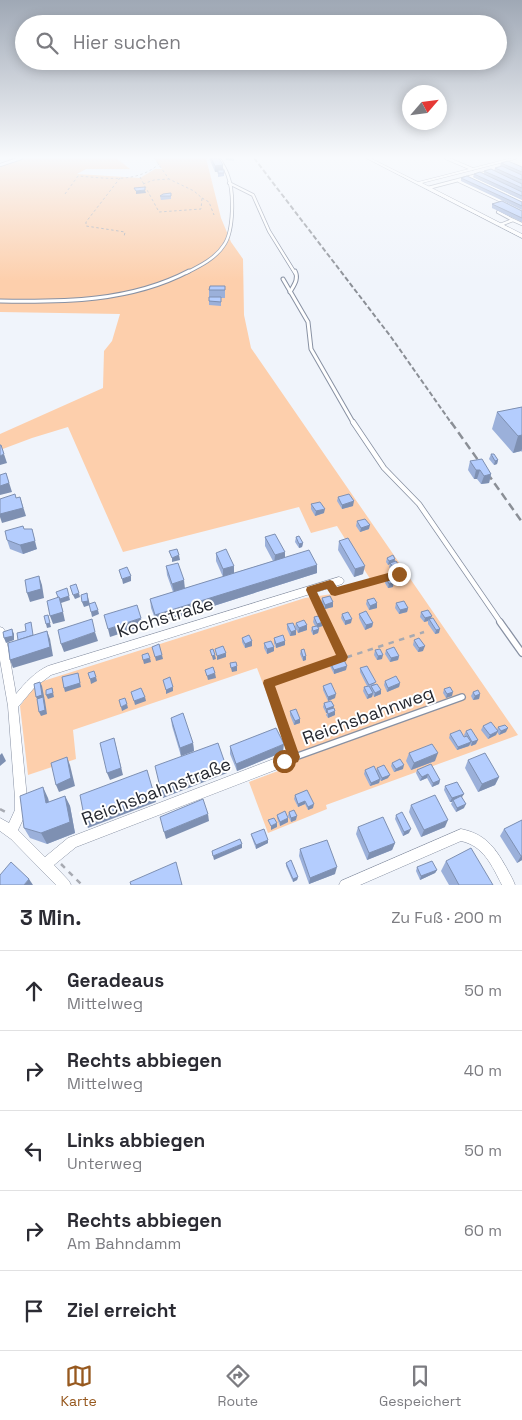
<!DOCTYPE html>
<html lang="de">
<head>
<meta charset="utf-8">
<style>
  :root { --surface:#fff; --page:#f2f2f3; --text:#2b2b33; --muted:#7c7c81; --line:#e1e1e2; --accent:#97591f }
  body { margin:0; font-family:"Space Grotesk",sans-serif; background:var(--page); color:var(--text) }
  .compass { position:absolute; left:402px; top:85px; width:45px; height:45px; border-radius:50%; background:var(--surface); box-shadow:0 2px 12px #0003; rotate:62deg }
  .stop { position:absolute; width:15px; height:15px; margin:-11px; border:4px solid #97591f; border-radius:50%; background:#fff }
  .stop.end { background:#97591f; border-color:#fff; box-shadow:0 1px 5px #0008 }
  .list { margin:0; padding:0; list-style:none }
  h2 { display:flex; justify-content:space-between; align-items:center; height:65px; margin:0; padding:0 20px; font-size:21px }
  h2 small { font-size:16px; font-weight:400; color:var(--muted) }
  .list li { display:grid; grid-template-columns:32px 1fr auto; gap:15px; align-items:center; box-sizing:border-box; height:80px; padding:0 20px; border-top:1px solid var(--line) }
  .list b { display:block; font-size:19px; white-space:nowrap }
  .list p { margin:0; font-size:16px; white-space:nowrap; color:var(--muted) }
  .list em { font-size:16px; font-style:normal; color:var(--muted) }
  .icon { flex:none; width:28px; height:28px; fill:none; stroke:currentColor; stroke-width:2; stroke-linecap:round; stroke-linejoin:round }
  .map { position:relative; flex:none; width:522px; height:885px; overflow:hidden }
  .search { position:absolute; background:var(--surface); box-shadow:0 2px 12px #0003; left:15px; right:15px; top:15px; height:55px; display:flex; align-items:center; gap:12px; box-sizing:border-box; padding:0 18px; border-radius:28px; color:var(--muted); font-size:19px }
  .sheet { height:465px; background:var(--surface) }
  nav { display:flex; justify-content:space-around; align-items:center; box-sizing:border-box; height:70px; border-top:1px solid var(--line); background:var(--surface); font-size:14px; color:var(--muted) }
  nav a { display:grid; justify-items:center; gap:2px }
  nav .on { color:var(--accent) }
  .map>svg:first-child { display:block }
</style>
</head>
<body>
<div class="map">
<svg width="522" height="885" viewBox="0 0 522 885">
  <rect width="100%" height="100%" fill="#f0f4fb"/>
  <polygon fill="#fdcfac" points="21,158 116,158 130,169 86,169 77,174 140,178 155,169 162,169 154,158 206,158 221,218 231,242 243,259 244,315 251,348 518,735 326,805 327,809 268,833 249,782 294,765 257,668 73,730 76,759 28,775 20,706 37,683 305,598 332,594 372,582 337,526 311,533 299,507 123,552 68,427 32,438 0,450 0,434 103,388 104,351 112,341 120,314 0,312 0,165"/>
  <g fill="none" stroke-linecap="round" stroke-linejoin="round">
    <defs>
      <g id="service-far3">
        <polyline points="446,158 472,169"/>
        <polyline points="0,165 21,158"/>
        <polyline points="470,177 522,201"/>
        <polyline points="459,181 506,203"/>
        <polyline points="229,183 253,195 269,231 295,273"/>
        <polyline points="428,188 489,172"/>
        <polyline points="498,212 513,220"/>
        <polyline points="500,225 513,220 522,224"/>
        <path d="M186 273C200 266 216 258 224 245 234 231 234 192 228 176 226 169 222 164 219 158"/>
      </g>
      <g id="service-far2">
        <polyline points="283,279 308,322 311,349 354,424"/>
        <path d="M290 292C294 285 299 279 295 271"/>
        <path d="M0 301C64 302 130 302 189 271"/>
      </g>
      <polyline id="service-far1" points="353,422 384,468 419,504 501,623"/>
      <g id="service">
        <polyline points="500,622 522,653"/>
        <polyline points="284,761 462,697"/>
      </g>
      <g id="minor">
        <polygon points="366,158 370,158 418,182 512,158 517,158 516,159 422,183 522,234 522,238"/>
        <path d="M339 577 342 578 344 581 342 584 51 675 34 688 18 707 27 798V811L18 830 45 857 68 838 284 755 288 757 290 761 288 765 76 847 54 865 69 881 71 885H56L11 839 0 831V818L9 823 15 810V798L8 706 0 660V627L3 628 5 631 16 694C25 683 35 672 48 666Z"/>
        <path d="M461 829C485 834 494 846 506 867 509 873 513 879 515 885H502C492 866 484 846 461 841L360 885H339L341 881Z"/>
      </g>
    </defs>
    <use href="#service-far3" stroke="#8891a3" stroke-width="4"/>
    <use href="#service-far2" stroke="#8891a3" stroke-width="5"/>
    <use href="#service-far1" stroke="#8891a3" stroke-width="6"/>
    <use href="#service" stroke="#8891a3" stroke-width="8"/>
    <use href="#minor" stroke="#8891a3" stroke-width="1"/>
    <g stroke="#a7aab2" stroke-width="1" stroke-dasharray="2.5 2.5" stroke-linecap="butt">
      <polyline points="140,177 159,212 201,209 202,198 194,191 169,179 154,158"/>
      <polyline points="120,178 86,222 86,226 125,232 124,237"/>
      <polyline points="143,184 154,180 169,179"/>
      <path d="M65 194 78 176C106 178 136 184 159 164"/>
      <polyline points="202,198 209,202 214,215"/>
    </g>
    <g stroke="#a7aab2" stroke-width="2" stroke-dasharray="3 3" stroke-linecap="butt">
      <polyline points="337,591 399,574"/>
      <polyline points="314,597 323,617"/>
      <polyline points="325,621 326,623"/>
    </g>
    <g stroke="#a7aab2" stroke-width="2.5" stroke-dasharray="5.5 5.5" stroke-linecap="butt">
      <polyline points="325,622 343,657"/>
      <polyline points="292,750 268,683 424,632"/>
      <polyline points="0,809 9,814"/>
      <polyline points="61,864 82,885"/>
    </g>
    <use href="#service-far3" stroke="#fff" stroke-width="2.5"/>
    <use href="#service-far2" stroke="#fff" stroke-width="3"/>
    <use href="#service-far1" stroke="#fff" stroke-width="4.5"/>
    <use href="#service" stroke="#fff" stroke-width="5.5"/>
    <use href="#minor" fill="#fff" fill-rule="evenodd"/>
    <polyline stroke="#8b8f96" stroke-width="2" stroke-dasharray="5 2.5" stroke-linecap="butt" points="254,158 391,337 452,424"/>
    <polyline stroke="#8b8f96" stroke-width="2.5" stroke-dasharray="8 4.5" stroke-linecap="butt" points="451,422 522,522"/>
  </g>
  <g fill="#9bb0da">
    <polygon points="209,158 219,158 223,170 224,170 224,176 218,177 218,172 215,172"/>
    <polygon points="225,158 234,158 234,161 226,160"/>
    <polygon points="501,163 522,167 522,200 473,177 474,174 484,174 484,171 494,171 495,168 501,167 500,166"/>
    <polygon points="461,178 522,202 522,210 461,181"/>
    <polygon points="171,193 171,199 161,200 160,196"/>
    <polygon points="492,204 522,211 522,222 492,208"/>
    <polygon points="225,286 225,298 221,298 221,306 209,305 209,290"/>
    <polygon points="522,407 522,452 521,451 513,453 492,429 497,412"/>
    <polygon points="491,454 498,460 497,464 494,465 489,459"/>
    <polygon points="470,461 491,474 489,483 481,484 477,479 474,479 468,470"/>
    <polygon points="338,497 353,506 342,509 337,501"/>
    <polygon points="311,504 324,513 315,516 311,509"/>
    <polygon points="357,521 369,529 360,532 356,526"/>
    <polygon points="24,529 37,549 23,554 10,549 7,540"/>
    <polygon points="265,537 285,558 317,573 157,624 151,608 150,599 173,592 167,575 166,566 185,588 223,577 216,561 216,553 234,566 234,573 273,561 265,546"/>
    <polygon points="296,537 303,543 302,547 299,548 295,542"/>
    <polygon points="339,541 363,574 354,577 338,550"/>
    <polygon points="387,558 395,559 395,561 399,571 394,573 389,567 390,564 388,565 386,562"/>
    <polygon points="386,578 393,587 388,588 385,583"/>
    <polygon points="322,598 333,602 333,607 325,609 321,603"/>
    <polygon points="367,600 377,603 377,608 369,610 366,604"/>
    <polygon points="396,603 408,608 407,612 399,614 395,608"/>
    <polygon points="421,612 431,619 439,633 435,634 428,624 428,621 424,622 420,617"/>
    <polygon points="342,614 351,623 345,625 341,618"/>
    <polygon points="359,614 373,623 372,627 365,630 359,618"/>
    <polygon points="314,617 326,621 325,625 318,628 319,629 318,633 313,635 311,631 312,627 315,626 313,622"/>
    <polygon points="296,623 307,625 307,630 298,633 295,627"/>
    <polygon points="287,624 296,635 290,636 287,629"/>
    <polygon points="242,638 252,641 252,646 245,648 242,642"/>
    <polygon points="274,638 285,641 285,645 276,648 274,643"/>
    <polygon points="414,640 423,651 418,652 413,645"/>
    <polygon points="264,643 274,647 274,651 267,654 264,648"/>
    <polygon points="301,650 306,656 306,660 303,661 300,654"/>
    <polygon points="375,650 382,659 377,660 374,655"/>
    <polygon points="386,650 399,656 398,660 390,662 385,654"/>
    <polygon points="330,662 346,670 334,674 330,666"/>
    <polygon points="360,668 375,684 381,694 374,697 373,694 372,697 367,699 363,691 364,687 367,686 360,672"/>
    <polygon points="385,681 400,683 399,687 387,692 384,685"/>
    <polygon points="323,686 335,698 328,701 323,690"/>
    <polygon points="444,689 452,696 446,698 443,693"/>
    <polygon points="473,692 480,694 479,699 473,700 471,696"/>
    <polygon points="324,703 333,708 335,715 328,718 326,715 327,713 326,713 323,707"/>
    <polygon points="290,711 300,719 300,723 294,725 290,715"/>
    <polygon points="171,718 193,743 194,751 181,756 172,726"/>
    <polygon points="483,726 497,730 498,727 506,732 499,735 497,732 496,735 488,739 481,730"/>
    <polygon points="466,731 476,744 471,746 470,744 469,746 457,750 449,738 450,734 464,737 465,737 464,735"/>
    <polygon points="230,746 283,752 237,771 230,754"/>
    <polygon points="409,753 435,761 411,770 406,761"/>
    <polygon points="468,760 499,777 495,785 478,792 465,768"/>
    <polygon points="392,763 403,769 394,772 391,766"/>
    <polygon points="377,768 388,778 381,781 380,780 379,783 370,786 364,774 365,770 376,771"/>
    <polygon points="417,770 440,780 439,784 432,787 427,778 420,781 416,773"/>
    <polygon points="445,786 462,798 464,808 456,812 451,804 452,802 450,802 444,790"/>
    <polygon points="307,790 313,808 308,810 305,804 298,807 294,799 295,795"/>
    <polygon points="65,796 70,806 75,833 47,844 30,838 24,828 48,798 49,802"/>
    <polygon points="411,805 445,827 421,837 409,812"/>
    <polygon points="289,812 296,820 291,822 288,816"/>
    <polygon points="277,815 288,818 288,822 280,826 277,818"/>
    <polygon points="396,815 409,833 403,836 395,819"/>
    <polygon points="522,820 522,860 517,863 500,836 504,829"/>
    <polygon points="358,827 395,843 392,850 367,860 356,834"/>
    <polygon points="251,834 268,840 268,843 256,849 252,838"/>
    <polygon points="300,849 335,874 309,884 299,856"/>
    <polygon points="446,861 493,885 449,885 441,871"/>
    <polygon points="286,863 298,877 297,880 293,882 286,866"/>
    <polygon points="417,867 437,870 435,873 420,880 416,871"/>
  </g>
  <g fill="#7e90b2">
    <polygon points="223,165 223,172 215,172 215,166"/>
    <polygon points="145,190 146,193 136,194 136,191"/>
    <polygon points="522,435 522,449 521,451 513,453 518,436"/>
    <polygon points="4,454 7,463 0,465 0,456"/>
    <polygon points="498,460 497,464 494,465 495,461"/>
    <polygon points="476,470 480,470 477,479 474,479"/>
    <polygon points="6,473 12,492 0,495 0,486"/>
    <polygon points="491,474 489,483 481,484 484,476"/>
    <polygon points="20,497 26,516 2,523 0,517 0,514"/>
    <polygon points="354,501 353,506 342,509 342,505"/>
    <polygon points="325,509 324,513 315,516 316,511"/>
    <polygon points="370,525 369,529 360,532 361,528"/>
    <polygon points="32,529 37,549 23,554 20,545"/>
    <polygon points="303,543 302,547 299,548 299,544"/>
    <polygon points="285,552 285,561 274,564 275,555"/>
    <polygon points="179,555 180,560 172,562 172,558"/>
    <polygon points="395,559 394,563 390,563 390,564 388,565 389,561"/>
    <polygon points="317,565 317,573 157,624 155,615"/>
    <polygon points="234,566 234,574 223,578 223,569"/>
    <polygon points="365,566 363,574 354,577 355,569"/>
    <polygon points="400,567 399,571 394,573 395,569"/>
    <polygon points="39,576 42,585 44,598 30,602 27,593"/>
    <polygon points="131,576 131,581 123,584 122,579"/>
    <polygon points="184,580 185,589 174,592 172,584"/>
    <polygon points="394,582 393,587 388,588 389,584"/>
    <polygon points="79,593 80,597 75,599 73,595"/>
    <polygon points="87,593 90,605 84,607 82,602"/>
    <polygon points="69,596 70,600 61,603 65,621 53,624 50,616 58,599"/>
    <polygon points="333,602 333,607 325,609 325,605"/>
    <polygon points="377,603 377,608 369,610 370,606"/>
    <polygon points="408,608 407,612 399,614 400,610"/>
    <polygon points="98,610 99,614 92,617 91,612"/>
    <polygon points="48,615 51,627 47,628 46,624"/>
    <polygon points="432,616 430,620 429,619 428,621 424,622 425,618"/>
    <polygon points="141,618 143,626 110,637 108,629"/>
    <polygon points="352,619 351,623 345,625 345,621"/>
    <polygon points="326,621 325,625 316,628 317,624"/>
    <polygon points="373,623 372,627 365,630 366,625"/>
    <polygon points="307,625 307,630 298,633 299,628"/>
    <polygon points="12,629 14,634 14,640 6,643 4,638"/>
    <polygon points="319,629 318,633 313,635 313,631"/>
    <polygon points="440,629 439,633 435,634 436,630"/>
    <polygon points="296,630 296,635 290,636 291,632"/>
    <polygon points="47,631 50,639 53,656 13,668 10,660"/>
    <polygon points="95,632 98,641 64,652 61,644"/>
    <polygon points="252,641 252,646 245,648 245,644"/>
    <polygon points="285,641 285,645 276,648 276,644"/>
    <polygon points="425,646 423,651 418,652 419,648"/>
    <polygon points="274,647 274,651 267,654 267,649"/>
    <polygon points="226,653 226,657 217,660 217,656"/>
    <polygon points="162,655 163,659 156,661 155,657"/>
    <polygon points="215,655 216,659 213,660 212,656"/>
    <polygon points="383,655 382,659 377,660 378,656"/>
    <polygon points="306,656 306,660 303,661 303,657"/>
    <polygon points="399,656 398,660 390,662 391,658"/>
    <polygon points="150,658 151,662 144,664 143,660"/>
    <polygon points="237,666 237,671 232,672 231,668"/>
    <polygon points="347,666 346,670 334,674 334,670"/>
    <polygon points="78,673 81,687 65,692 64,688"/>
    <polygon points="215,673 216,678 208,680 207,676"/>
    <polygon points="96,677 97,681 91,684 90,679"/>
    <polygon points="40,682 42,686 45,701 47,714 41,716 39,712 38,701 36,697"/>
    <polygon points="400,683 399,687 387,692 388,688"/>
    <polygon points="173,687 173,691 166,694 166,690"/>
    <polygon points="52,688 54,697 48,699 46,695"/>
    <polygon points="381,690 381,694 374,697 375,693"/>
    <polygon points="453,692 452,696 446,698 447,694"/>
    <polygon points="373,693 372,697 367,699 368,695"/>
    <polygon points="336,694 335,698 328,701 328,697"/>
    <polygon points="480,694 479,699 473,700 475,696"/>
    <polygon points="145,697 146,701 135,705 134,701"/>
    <polygon points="127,704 128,708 122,711 121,707"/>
    <polygon points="334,706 333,711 327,710 327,713 326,713 326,709"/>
    <polygon points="335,711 335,715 328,718 328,714"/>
    <polygon points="300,719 300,723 294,725 295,721"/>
    <polygon points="508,728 506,732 499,735 501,731"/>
    <polygon points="498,731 496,735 488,739 490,735"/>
    <polygon points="114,738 123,775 110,780 107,773"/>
    <polygon points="478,740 476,744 471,746 472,742"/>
    <polygon points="471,742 469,746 457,750 458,747"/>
    <polygon points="193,743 194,751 181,756 180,748"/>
    <polygon points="284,744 283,752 237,771 236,764"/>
    <polygon points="2,753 6,761 0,766 0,755"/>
    <polygon points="438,753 435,761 411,770 414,763"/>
    <polygon points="67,757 70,765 75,786 59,792 56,785"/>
    <polygon points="404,765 403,769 394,772 396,769"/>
    <polygon points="226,766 227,773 163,798 161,791"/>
    <polygon points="428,774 427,778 420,781 422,777"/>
    <polygon points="390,775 388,778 381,781 382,778"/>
    <polygon points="499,777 495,785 478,792 482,784"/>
    <polygon points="380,779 379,783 370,786 371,783"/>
    <polygon points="440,780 439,784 432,787 433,783"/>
    <polygon points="43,787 48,798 51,814 46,803"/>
    <polygon points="154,794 156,802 88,828 85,821"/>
    <polygon points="464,794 462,797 453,800 452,802 450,802 452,798"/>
    <polygon points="65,796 70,806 75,833 47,844 41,833"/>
    <polygon points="305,801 305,804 298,807 298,804"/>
    <polygon points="314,804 313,808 308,810 308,807"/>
    <polygon points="466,804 464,808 456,812 457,808"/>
    <polygon points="208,814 209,821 166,839 164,832"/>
    <polygon points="297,816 296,820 291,822 291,818"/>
    <polygon points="288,818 288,822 280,826 280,822"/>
    <polygon points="448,820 445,827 421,837 424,830"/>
    <polygon points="277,823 277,827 271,830 271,826"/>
    <polygon points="411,829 409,833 403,836 404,832"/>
    <polygon points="268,840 268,843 256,849 256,845"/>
    <polygon points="395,843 392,850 367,860 369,853"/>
    <polygon points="242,844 242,848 214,860 213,856"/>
    <polygon points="521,856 522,856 522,860 517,863"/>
    <polygon points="337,867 335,874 309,884 310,878"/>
    <polygon points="437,870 435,873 420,880 421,876"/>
    <polygon points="298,877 297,880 293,882 293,879"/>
    <polygon points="29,879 33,885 24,885"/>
  </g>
  <g fill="#b4cdfe" stroke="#7e90b2">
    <polygon points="211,158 219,158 223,165 215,166"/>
    <polygon points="508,161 522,167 522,172 501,163"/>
    <polygon points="502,166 522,175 522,180 495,168"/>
    <polygon points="491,169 522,184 522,188 484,171"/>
    <rect x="218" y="170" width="6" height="3"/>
    <polygon points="480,172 522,192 522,196 474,174"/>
    <polygon points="467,176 522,202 522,206 461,178"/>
    <polygon points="145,187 145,190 136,191 134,188"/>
    <polygon points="171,193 171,196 160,196 163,194"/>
    <polygon points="502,201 522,211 522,218 492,204"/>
    <polygon points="210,286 225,286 225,290 209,290"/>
    <polygon points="209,297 221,297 221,302 209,301"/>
    <polygon points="522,407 522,435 518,436 497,412"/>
    <polygon points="0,445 1,445 4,454 0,456"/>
    <polygon points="491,454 494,454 498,460 495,461"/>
    <polygon points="482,459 491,474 484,476 480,470 476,470 470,461"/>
    <polygon points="6,473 9,483 0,486 0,475"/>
    <polygon points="15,494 16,498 20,497 23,508 0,514 0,499"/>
    <polygon points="349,494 354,501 342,505 338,497"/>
    <polygon points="320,502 325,509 316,511 311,504"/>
    <polygon points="365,519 370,525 361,528 357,521"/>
    <polygon points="23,526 24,529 32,529 35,541 20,545 7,540 5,531"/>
    <polygon points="275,534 285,552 275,555 265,537"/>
    <polygon points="299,536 303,543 299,544 296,537"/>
    <polygon points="348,538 365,566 355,569 339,541"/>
    <polygon points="177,549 179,555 172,558 169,551"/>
    <polygon points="226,549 234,566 223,569 216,553"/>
    <polygon points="309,550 317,565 155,615 150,599"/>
    <polygon points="393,555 395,559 389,561 387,558"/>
    <polygon points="396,561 400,567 395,569 390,563"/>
    <polygon points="178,563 184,580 172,584 166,566"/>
    <polygon points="127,567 131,576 122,579 119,570"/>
    <polygon points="39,576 41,589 27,593 25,580"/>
    <polygon points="391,577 394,582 389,584 386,578"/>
    <polygon points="76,584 79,593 73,595 70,586"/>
    <polygon points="67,588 69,596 60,599 59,597 58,597 56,592"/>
    <polygon points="87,593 88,601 82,602 81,595"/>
    <polygon points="330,596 333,602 325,605 322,598"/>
    <polygon points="59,597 63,612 50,616 47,601"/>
    <polygon points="374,598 377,603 370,606 367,600"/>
    <polygon points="404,601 408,608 400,610 396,603"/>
    <polygon points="95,602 98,610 91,612 89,604"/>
    <polygon points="137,605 141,618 108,629 104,615"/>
    <polygon points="428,610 432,616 425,618 421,612"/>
    <polygon points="366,611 373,623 366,625 359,614"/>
    <polygon points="348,612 352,619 345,621 342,614"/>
    <polygon points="48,615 50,623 46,624 44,616"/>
    <polygon points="323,615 326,621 317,624 314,617"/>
    <polygon points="433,618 440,629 436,630 429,619"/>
    <polygon points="92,619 95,632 61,644 58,630"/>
    <polygon points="304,620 307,625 299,628 296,623"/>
    <polygon points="31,622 33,635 18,640 17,633 26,631 25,624"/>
    <polygon points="293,623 296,630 291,632 287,624"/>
    <polygon points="317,626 319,629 313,631 312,627"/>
    <polygon points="12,629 13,636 4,638 3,632"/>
    <polygon points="47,631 50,647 10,660 8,643"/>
    <polygon points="249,635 252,641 245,644 242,638"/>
    <polygon points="283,635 285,641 276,644 274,638"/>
    <polygon points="419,638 425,646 419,648 414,640"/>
    <polygon points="271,641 274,647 267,649 264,643"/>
    <polygon points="159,644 162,655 155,657 152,647"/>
    <polygon points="223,646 226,653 217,656 215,649"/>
    <polygon points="394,647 399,656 391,658 386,650"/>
    <polygon points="213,649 215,655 212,656 210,650"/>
    <polygon points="304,649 306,656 303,657 301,650"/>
    <polygon points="380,649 383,655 378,656 375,650"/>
    <polygon points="148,653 150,658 143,660 142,655"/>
    <polygon points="343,658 347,666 334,670 330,662"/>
    <polygon points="236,662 237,666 231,668 230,663"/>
    <polygon points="367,666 376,682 369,685 360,668"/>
    <polygon points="213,667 215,673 207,676 205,670"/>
    <polygon points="94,671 96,677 90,679 88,673"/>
    <polygon points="78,673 80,683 64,688 62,677"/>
    <polygon points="396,676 400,683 388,688 385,681"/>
    <polygon points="170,677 173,687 166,690 163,680"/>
    <polygon points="40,682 42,695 36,697 34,684"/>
    <polygon points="331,683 336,694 328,697 323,686"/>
    <polygon points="377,684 381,690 375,693 371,686"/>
    <polygon points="369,686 373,693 368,695 364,687"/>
    <polygon points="450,687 453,692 447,694 444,689"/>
    <polygon points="52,688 53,693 46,695 46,690"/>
    <polygon points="141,688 145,697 134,701 131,692"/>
    <polygon points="478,690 480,694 475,696 473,692"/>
    <polygon points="43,697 45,710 39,712 37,699"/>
    <polygon points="125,698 127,704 121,707 119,700"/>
    <polygon points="331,701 334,706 326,709 324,703"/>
    <polygon points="334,708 335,711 328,714 327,710"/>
    <polygon points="296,709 300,719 295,721 290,711"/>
    <polygon points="183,713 193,743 180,748 171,718"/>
    <polygon points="491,722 498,731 490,735 483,726"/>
    <polygon points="505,725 508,728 501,731 498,727"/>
    <polygon points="276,728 284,744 236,764 230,746"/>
    <polygon points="471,729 478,740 472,742 466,731"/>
    <polygon points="460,730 464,737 467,736 471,742 458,747 450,734"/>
    <polygon points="114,738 121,768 107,773 100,743"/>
    <polygon points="218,743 226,766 161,791 155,766"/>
    <polygon points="432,744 438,753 414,763 409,753"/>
    <polygon points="485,753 499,777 482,784 468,760"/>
    <polygon points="67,757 71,778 56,785 51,763"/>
    <polygon points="400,759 404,765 396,769 392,763"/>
    <polygon points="431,764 440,780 433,783 428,774 422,777 417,770"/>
    <polygon points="384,765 390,775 382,778 377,768"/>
    <polygon points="374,766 380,779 371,783 365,770"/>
    <polygon points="147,770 154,794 85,821 80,795"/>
    <polygon points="457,782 464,794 452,798 445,786"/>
    <polygon points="43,787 46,803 65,796 70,822 41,833 24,828 20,796"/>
    <polygon points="307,790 314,804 308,807 305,801 298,804 295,795"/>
    <polygon points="435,795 448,820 424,830 411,805"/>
    <polygon points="461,796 466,804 457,808 453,800"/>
    <polygon points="203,799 208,814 164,832 160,817"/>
    <polygon points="294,810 297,816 291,818 289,812"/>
    <polygon points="285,811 288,818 280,822 277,815"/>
    <polygon points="402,812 411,829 404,832 396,815"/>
    <polygon points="383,817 395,843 369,853 358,827"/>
    <polygon points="274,818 277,823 271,826 268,820"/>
    <polygon points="522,820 522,856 521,856 504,829"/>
    <polygon points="264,829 268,840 256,845 251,834"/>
    <polygon points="240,839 242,844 213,856 212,851"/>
    <polygon points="327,840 337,867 310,878 300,849"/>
    <polygon points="471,848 493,885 459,885 446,861"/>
    <polygon points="291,860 298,877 293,879 286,863"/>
    <polygon points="432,861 437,870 421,876 417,867"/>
    <polygon points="11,862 29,879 24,885 0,885 0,875"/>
    <polygon points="176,862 182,885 131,885 130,882"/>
  </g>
  <linearGradient id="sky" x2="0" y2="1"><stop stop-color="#9fa8b5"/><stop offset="0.56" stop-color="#f8fafd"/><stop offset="1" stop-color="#f8fafd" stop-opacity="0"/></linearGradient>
  <rect width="522" height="281" fill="url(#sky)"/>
  <polygon fill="#97591f" points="399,570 404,574 403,577 335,596 331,595 327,589 317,592 348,657 346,661 275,686 300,757 298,762 284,767 280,765 278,761 280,756 287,754 263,683 264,680 336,655 306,590 307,587 330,580 333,581 337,587"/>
  <g text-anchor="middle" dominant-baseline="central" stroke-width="4" stroke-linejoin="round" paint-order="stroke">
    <g font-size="18" fill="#252830" stroke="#fff">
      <text transform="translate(165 617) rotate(-17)">Kochstraße</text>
      <text transform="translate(368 715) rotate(-20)">Reichsbahnweg</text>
      <text transform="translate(156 791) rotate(-21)">Reichsbahnstraße</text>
    </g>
  </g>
</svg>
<svg class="compass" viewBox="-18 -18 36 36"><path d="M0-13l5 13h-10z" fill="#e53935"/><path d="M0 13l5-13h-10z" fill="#7c7c81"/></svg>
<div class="stop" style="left:284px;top:761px"></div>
<div class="stop end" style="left:399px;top:574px"></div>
<div class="search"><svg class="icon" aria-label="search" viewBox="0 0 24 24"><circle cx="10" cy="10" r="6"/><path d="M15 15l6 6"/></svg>Hier suchen</div>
</div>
<section class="sheet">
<h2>3 Min.<small>Zu Fuß · 200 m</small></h2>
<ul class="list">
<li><svg class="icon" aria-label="ahead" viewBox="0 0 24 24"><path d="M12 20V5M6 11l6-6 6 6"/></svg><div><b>Geradeaus</b><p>Mittelweg</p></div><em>50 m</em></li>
<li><svg class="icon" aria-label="right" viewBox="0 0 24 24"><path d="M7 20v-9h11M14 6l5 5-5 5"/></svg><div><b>Rechts abbiegen</b><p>Mittelweg</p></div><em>40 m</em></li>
<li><svg class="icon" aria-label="left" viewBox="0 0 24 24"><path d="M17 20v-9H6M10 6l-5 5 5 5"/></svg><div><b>Links abbiegen</b><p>Unterweg</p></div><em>50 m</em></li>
<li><svg class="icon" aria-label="right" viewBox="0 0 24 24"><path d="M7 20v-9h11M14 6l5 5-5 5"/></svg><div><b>Rechts abbiegen</b><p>Am Bahndamm</p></div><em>60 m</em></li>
<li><svg class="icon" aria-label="arrive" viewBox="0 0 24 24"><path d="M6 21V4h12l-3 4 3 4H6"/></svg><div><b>Ziel erreicht</b></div></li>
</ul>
</section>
<nav>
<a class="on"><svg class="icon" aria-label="map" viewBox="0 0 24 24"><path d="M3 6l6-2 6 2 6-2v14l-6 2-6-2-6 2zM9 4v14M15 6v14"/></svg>Karte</a>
<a><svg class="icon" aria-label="directions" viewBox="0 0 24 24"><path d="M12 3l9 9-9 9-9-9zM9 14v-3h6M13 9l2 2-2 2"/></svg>Route</a>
<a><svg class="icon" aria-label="saved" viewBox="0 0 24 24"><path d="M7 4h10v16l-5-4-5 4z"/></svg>Gespeichert</a>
</nav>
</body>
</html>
